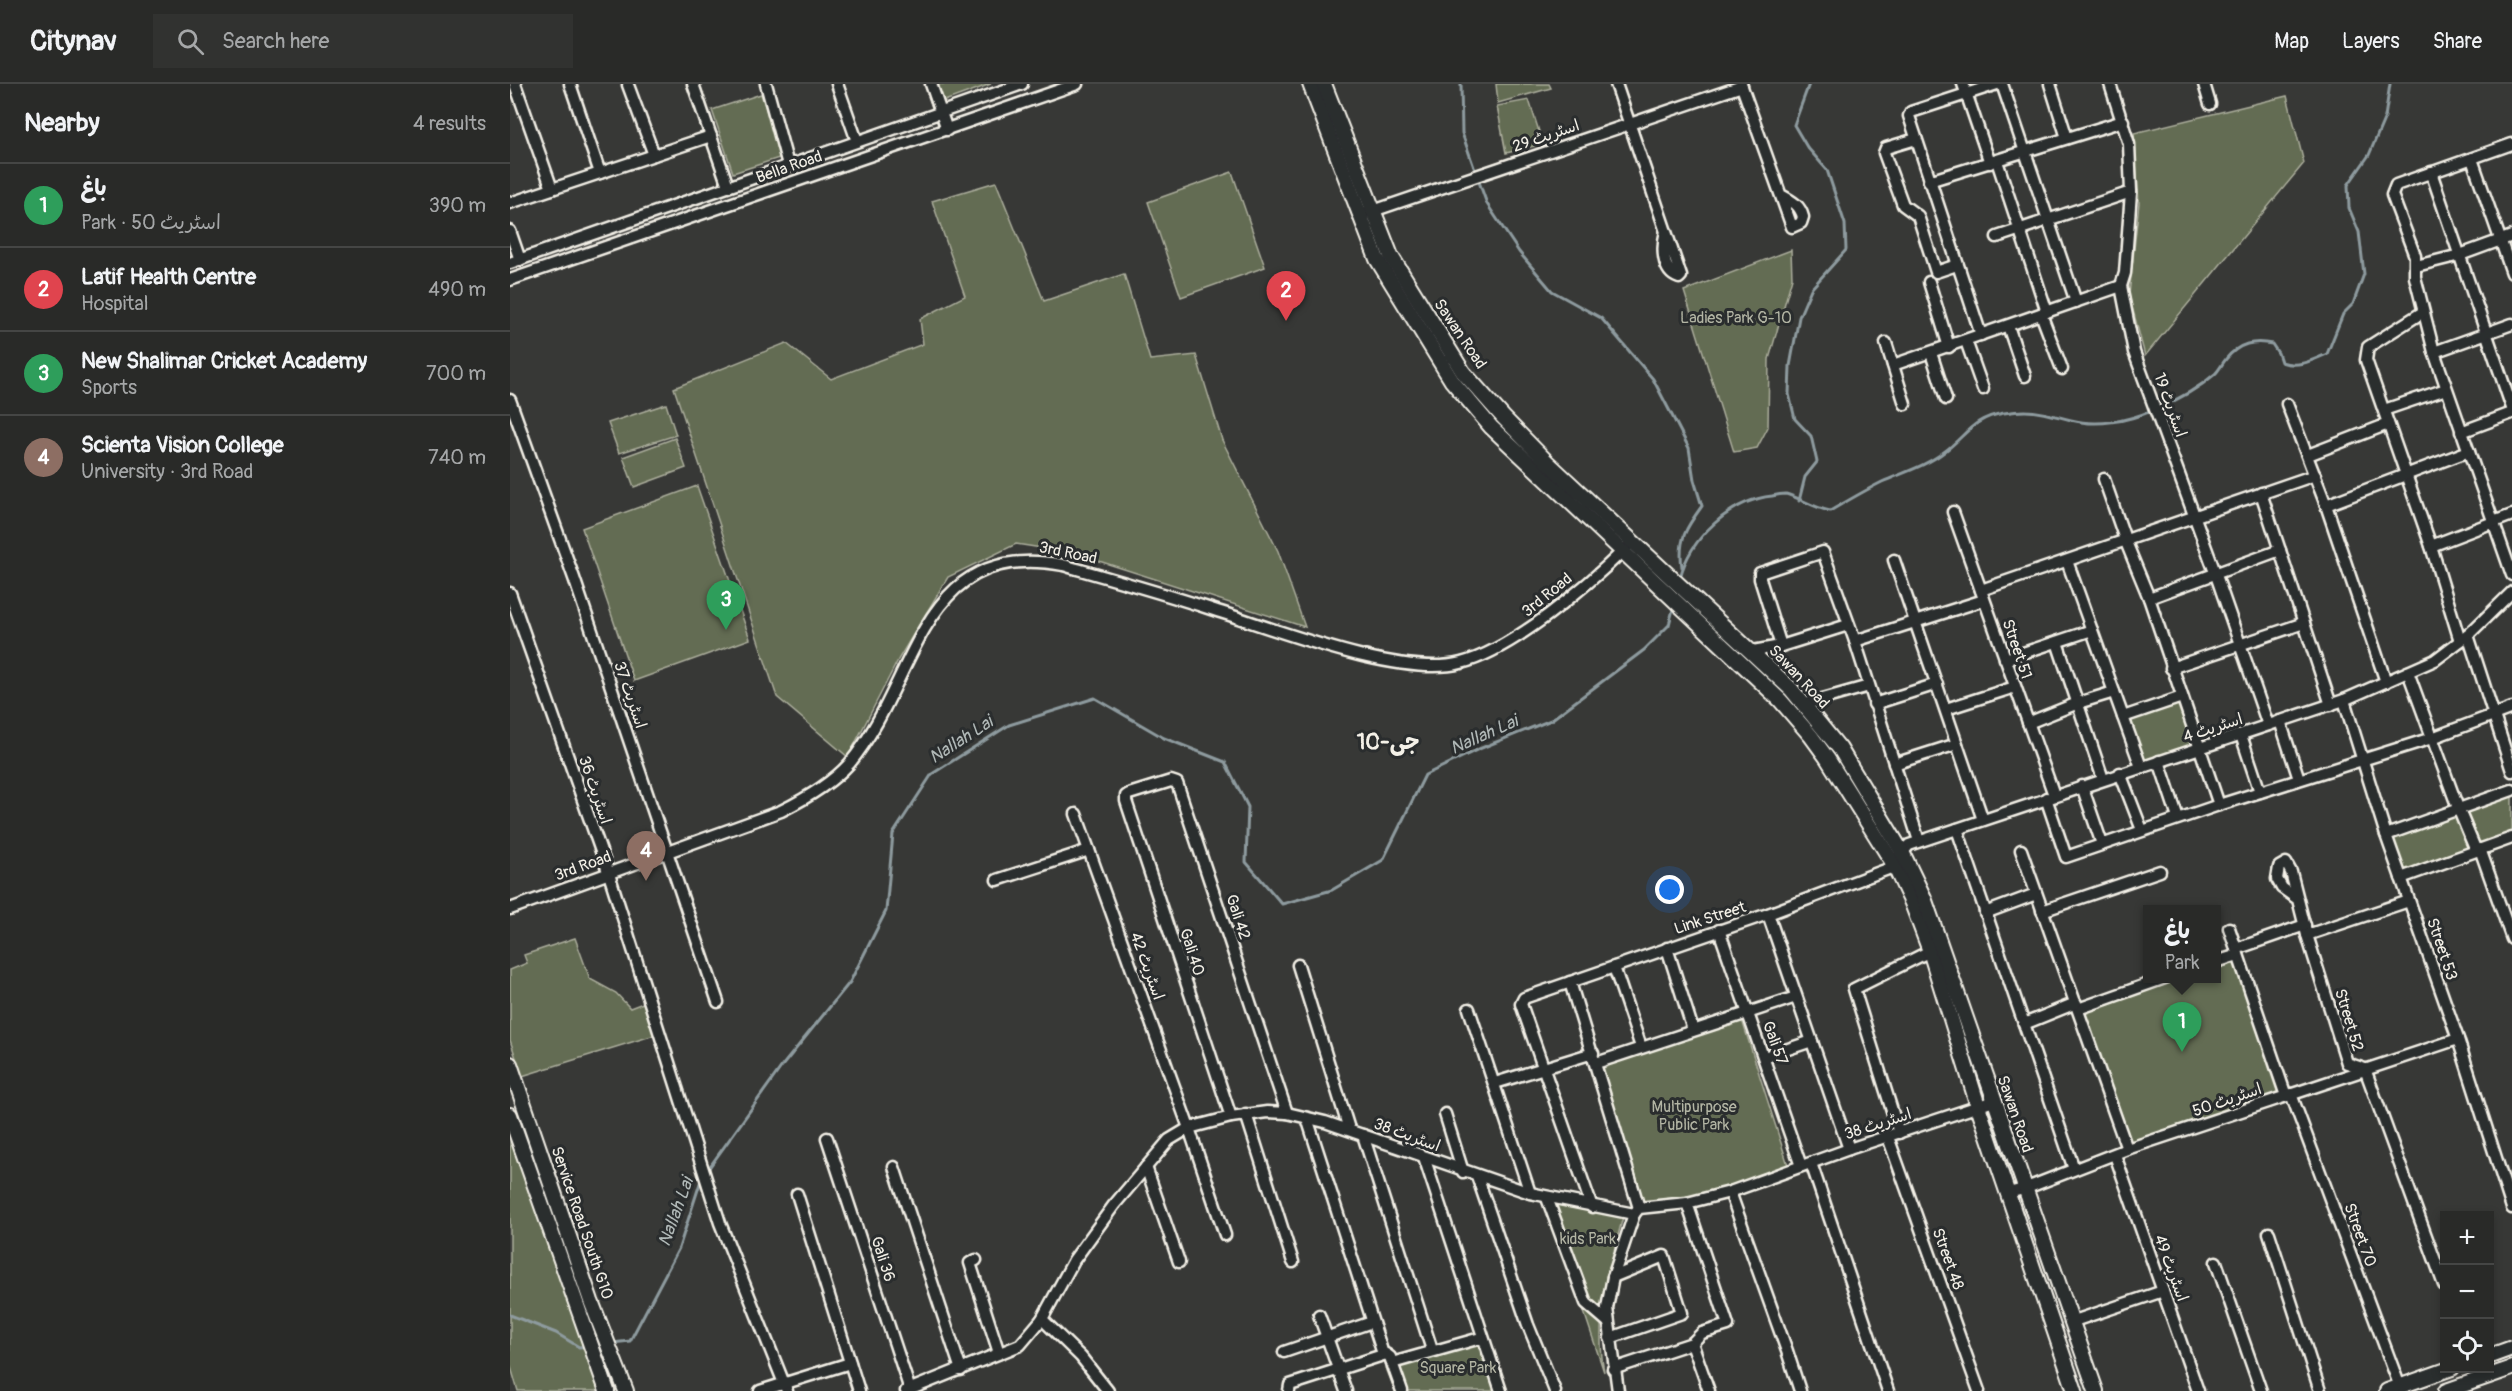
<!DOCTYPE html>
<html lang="en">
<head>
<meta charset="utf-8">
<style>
  :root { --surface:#292a28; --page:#313230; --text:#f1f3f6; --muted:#a5a7a8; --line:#454645; --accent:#ffd166 }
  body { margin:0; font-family:Pangolin,"Playpen Sans Arabic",sans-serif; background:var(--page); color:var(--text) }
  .controls { position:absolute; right:18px; bottom:18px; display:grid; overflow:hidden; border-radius:0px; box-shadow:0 3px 9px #0003 }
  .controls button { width:54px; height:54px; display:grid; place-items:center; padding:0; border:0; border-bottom:2px solid var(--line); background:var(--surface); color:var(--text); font:30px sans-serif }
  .you { position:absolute; left:1160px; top:806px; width:21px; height:21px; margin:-15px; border:4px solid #fff; border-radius:50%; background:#1a73e8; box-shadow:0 0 0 9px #1a73e833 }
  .badge { display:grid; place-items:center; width:39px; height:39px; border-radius:50%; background:var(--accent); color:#fff; font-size:20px; font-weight:700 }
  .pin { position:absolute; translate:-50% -50px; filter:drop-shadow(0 2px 3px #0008) }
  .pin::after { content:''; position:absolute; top:32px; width:21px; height:18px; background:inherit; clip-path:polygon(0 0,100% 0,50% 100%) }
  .popup { position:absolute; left:1633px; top:821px; width:78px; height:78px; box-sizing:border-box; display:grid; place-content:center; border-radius:0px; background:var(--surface); filter:drop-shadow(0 2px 4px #0005); font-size:20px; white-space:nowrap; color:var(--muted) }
  .popup b { font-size:22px; color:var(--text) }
  .popup::after { content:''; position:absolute; left:50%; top:100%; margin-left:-12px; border:12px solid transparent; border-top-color:var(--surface) }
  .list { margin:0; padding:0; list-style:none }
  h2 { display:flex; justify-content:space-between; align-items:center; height:78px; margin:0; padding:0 24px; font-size:26px }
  h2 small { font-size:20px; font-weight:400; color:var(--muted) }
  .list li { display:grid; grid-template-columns:39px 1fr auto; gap:18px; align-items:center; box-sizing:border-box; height:84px; padding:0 24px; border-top:2px solid var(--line) }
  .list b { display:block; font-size:22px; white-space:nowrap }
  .list p { margin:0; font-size:20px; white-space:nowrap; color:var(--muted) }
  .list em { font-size:20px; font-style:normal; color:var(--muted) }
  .icon { flex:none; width:33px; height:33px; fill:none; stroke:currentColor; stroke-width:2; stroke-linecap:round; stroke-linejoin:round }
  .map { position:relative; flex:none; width:2002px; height:1307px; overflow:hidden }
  header { display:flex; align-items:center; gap:36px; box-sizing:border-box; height:84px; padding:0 30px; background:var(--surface); border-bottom:2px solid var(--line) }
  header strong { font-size:28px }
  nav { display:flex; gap:33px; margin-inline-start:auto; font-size:21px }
  .search { width:420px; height:54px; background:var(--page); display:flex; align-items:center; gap:15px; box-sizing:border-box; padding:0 21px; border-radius:0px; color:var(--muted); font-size:22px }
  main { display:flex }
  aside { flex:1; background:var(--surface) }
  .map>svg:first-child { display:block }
</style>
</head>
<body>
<header>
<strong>Citynav</strong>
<div class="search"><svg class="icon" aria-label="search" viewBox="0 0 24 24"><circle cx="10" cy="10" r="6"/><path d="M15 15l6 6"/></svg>Search here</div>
<nav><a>Map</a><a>Layers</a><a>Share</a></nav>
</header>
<main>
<aside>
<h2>Nearby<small>4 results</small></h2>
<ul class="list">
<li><span class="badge" style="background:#2e9e5b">1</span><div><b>باغ</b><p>Park · اسٹریٹ 50</p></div><em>390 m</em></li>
<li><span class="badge" style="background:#e0444e">2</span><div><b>Latif Health Centre</b><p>Hospital</p></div><em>490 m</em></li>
<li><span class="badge" style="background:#2e9e5b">3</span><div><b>New Shalimar Cricket Academy</b><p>Sports</p></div><em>700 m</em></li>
<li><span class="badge" style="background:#8d6e63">4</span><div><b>Scienta Vision College</b><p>University · 3rd Road</p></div><em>740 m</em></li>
</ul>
</aside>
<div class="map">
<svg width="2002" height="1307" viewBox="0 0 2002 1307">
  <rect width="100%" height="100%" fill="#373836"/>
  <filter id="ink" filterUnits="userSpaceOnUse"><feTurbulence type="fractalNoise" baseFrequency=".0167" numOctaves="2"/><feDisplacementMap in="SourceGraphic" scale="12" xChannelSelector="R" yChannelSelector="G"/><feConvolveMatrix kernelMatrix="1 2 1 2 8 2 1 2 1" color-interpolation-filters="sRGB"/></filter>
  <g filter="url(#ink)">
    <g fill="#636c52" stroke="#acae9d" stroke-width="1.5">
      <polygon points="423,0 481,0 429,19"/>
      <polygon points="986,0 1039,0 1041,4 988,19"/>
      <polygon points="251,10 272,73 223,89 202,26"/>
      <polygon points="1777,12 1794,79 1635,272 1619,211 1629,119 1624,49"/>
      <polygon points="1019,16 1033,60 996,69 987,22"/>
      <polygon points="722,88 755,183 671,213 638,118"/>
      <polygon points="486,98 534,217 614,190 640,276 686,271 712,356 768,467 795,543 564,469 506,460 438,493 389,574 338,673 267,613 164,304 276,259 321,295 413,260 410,235 455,212 422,117"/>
      <polygon points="1281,166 1282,194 1259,275 1258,343 1247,364 1224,368 1174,207"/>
      <polygon points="156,320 166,351 109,369 98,339"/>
      <polygon points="165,354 176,384 124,403 113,373"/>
      <polygon points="187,402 240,555 124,597 72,444"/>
      <polygon points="1671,615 1687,663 1632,681 1618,635"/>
      <polygon points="2002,710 2002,753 1893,791 1879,752"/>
      <polygon points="65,854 80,895 106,909 120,924 138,917 148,950 12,992 0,956 0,886 17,879 14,871"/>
      <polygon points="1727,875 1772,1009 1620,1060 1572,927 1669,895 1706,894 1707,882"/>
      <path d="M1232 936 1278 1081C1236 1097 1179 1123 1134 1118L1091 982Z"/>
      <polygon points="0,1047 90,1307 8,1307 0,1280"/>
      <path d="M1038 1119 1083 1128 1114 1129C1100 1181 1084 1233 1094 1288Z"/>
      <polygon points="965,1254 985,1307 885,1307 876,1284"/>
    </g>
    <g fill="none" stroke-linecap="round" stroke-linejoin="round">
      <g stroke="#8e9b9f" stroke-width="3">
        <polyline points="951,0 952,49 966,89"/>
        <path d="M968 95 977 120 1009 168 1042 207 1091 234 1143 295 1179 364 1184 396 1192 422C1176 444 1168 455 1172 483"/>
        <path d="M1648 324C1667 316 1689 304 1705 290 1709 286 1712 280 1716 275 1729 259 1744 256 1762 260L1768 269 1771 278C1788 284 1801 277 1817 270L1833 230 1843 220 1854 190 1849 148 1839 124 1838 101 1859 71 1875 33 1880 0"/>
        <polyline points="1289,417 1295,393 1307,378 1301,352 1285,335 1279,310 1280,282 1289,233 1301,205 1336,166 1335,140 1317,86 1297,63 1284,41 1299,0"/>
        <path d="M1170 494C1180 454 1221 416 1262 412 1266 411 1272 410 1276 410 1288 413 1304 424 1320 427 1337 417 1354 407 1372 398 1392 389 1416 382 1434 368 1456 352 1462 334 1494 329 1523 324 1533 329 1561 336 1587 343 1618 337 1641 327"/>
        <polyline points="196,1088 272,982 340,898 376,827 383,750 422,690 499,641 585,614 654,654 715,678 738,723 736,778 772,820 822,806 873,776 915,691 969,665 1041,636 1134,566 1159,541 1164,521"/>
        <polyline points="0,1231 46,1249 69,1263 78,1262"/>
        <polyline points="102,1259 120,1257 169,1164 192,1093"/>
      </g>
      <defs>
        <g id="minor">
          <polyline points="5,0 42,105"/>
          <polyline points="60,0 90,89"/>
          <polyline points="183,0 218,102"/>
          <polyline points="256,0 278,81"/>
          <polyline points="327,0 347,57"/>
          <polyline points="421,0 437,46"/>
          <path d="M1106 0 1171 192 1169 194C1151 188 1152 162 1156 147"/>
          <path d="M1231 0 1282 143 1291 139 1293 133C1290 121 1282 117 1271 111"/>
          <polyline points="1453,0 1480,79"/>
          <polyline points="1492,0 1566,218"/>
          <polyline points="1540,0 1557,54"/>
          <polyline points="1600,0 1619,60 1621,108 1615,189 1611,202 1624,268 1706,491 1758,641"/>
          <polyline points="1694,0 1700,20"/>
          <polyline points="118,1 144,71"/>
          <polyline points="1406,55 1376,64 1374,69 1393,121 1408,132 1426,188 1447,181"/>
          <polyline points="2002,60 1886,101 1882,111 1905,172 1905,193 1924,268 2002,491"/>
          <polyline points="1962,75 2002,189"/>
          <polyline points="1487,77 1537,228"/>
          <polyline points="1921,88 2002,324"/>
          <polyline points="1419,97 1613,37"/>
          <polyline points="0,119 201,52"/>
          <polyline points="857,129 1232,2"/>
          <polyline points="0,147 10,176"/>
          <polyline points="1487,153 1621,108"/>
          <polyline points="0,179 512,0"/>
          <polyline points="1906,182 1950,171 2002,152"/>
          <polyline points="0,196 567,0"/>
          <polyline points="1419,198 1439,263"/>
          <polyline points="1913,228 1858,263 1856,276 1921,462 1950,557"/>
          <polyline points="1531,230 1552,285"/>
          <polyline points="1498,242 1515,292"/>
          <polyline points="1471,251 1399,32 1401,28 1487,0"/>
          <polyline points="1456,257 1473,305"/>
          <polyline points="1376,259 1395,320"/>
          <polyline points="1924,268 2002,240"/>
          <polyline points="1421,269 1436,315"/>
          <polyline points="1383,281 1611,202"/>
          <polyline points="0,316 64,494 208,918"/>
          <polyline points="1777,320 1816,421 1876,598"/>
          <polyline points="1874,326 1936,305"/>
          <polyline points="1951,348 2002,329"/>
          <polyline points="1798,371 1878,340"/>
          <polyline points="1594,395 1616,458 1639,514 1709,721"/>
          <polyline points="1751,409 1821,621"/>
          <polyline points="1816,421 1959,367"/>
          <polyline points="1443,428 1544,711"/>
          <polyline points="1921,462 2002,431"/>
          <polyline points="1384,476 1473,736"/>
          <polyline points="1557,477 1631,683"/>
          <polyline points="1471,506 1805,391"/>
          <polyline points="0,509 99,790 210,1139 277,1307"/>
          <polyline points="1639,514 1770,466"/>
          <polyline points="1958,551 2002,687"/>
          <polyline points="1345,557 1474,516"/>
          <polyline points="1547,558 1593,695"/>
          <polyline points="1271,562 1250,495 1250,489 1313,468 1345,557 1409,757"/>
          <polyline points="1243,567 1271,562 1338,541"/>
          <polyline points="1495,575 1582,546"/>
          <polyline points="1661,584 1794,539"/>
          <polyline points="1898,588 1948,724 1966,767"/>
          <polyline points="1834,616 1876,751 1948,955 2002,1124"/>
          <polyline points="1295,620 1359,602"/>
          <polyline points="1364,620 1427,600"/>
          <polyline points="1436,625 1505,603"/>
          <polyline points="1613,633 1672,613"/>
          <polyline points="1770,637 1789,695"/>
          <polyline points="1518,639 1568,619 1604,608"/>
          <polyline points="1731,651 1750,708"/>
          <polyline points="1649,677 1668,734"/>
          <polyline points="1384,680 1447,660"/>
          <polyline points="1610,689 1632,746"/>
          <polyline points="1572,702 1592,760"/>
          <polyline points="1536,714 1556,773 1709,721 1922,654 2002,624"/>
          <polyline points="566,730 679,1044 715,1151"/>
          <polyline points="1447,745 1564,1085"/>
          <polyline points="1876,751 2002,706"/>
          <polyline points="1970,765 2002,855"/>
          <polyline points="1511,766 1617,1065"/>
          <polyline points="1891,794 2002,754"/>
          <polyline points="487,796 579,766"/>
          <polyline points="1786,814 1772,804 1767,795 1769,783 1776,779 1781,788 1797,851 1837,979 1855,985 1934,1201"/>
          <path d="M0 825 271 727C295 715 321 700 339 680 409 597 408 454 553 481 602 495 652 509 701 525 763 544 890 595 951 579 1003 566 1078 501 1117 463"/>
          <polyline points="1532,827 1650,787"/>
          <polyline points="1475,829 1526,810"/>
          <polyline points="1258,830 1339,1065"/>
          <polyline points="1719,844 1776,1012"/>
          <polyline points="1209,846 1291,1082"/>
          <polyline points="1797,851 1899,817"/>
          <polyline points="1157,864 1183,946"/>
          <polyline points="1726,865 1795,841"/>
          <polyline points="1706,878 1728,871"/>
          <polyline points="788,881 839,1045"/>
          <polyline points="1104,883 1131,963"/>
          <polyline points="1060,898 1129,1124"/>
          <polyline points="959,925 1020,1109"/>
          <polyline points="1568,925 1655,894"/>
          <polyline points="1514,940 1566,919"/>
          <polyline points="1254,973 1302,957"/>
          <polyline points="1086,979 1286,913"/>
          <polyline points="985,999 1083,969"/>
          <polyline points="1781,1010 1890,1303"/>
          <polyline points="736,1030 783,1178"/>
          <polyline points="935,1030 953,1088"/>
          <polyline points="721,1033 616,717 616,712 619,710 661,697 667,699 777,1029"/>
          <polyline points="797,1034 873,1270"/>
          <polyline points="1389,1049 1344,905 1420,867"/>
          <polyline points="853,1051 922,1266"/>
          <polyline points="1378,1053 1469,1307"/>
          <polyline points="317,1054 400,1306"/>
          <polyline points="1605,1071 1688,1307"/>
          <polyline points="914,1073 991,1307"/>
          <polyline points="1301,1079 1378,1307"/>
          <polyline points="384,1083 451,1286"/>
          <polyline points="636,1083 669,1178"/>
          <polyline points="967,1092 1018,1241 1045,1307"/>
          <polyline points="1220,1108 1277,1267 1290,1307"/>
          <polyline points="1498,1109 1514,1105 1617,1065 1948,955"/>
          <polyline points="287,1110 349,1307"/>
          <polyline points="1037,1114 1076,1219 1098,1238"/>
          <polyline points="1082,1123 1011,920 1014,914 1258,830 1378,785 1399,761 1834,616 1925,576 1958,551 2002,508"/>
          <polyline points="1759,1149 1810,1307"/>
          <polyline points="466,1176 460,1179 489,1269"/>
          <polyline points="1706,1178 1751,1307"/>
          <polyline points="809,1231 836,1307"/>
          <polyline points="532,1235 571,1273 598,1307"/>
          <polyline points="1561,1238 1653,1207"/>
          <polyline points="1100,1254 1172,1229 1154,1172 1103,1193"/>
          <polyline points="1182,1259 1199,1307"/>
          <polyline points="774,1268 862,1238"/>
          <polyline points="882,1279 967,1255 973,1255"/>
          <polyline points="1103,1285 1182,1259 1192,1249 1218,1241 1177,1119"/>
          <polyline points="250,1307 340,1279"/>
          <polyline points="396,1307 510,1261 532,1235 564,1176 604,1121 659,1056 679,1044 721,1033 757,1028 777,1029 815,1038 1020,1109 1124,1130 1129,1124 1177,1119 1220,1108 1339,1065 1484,1017"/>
          <polyline points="779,1307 780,1301 876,1270 880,1273 892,1307"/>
          <polyline points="1108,1307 1097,1224 1103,1193 1124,1130"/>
        </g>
        <g id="major">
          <polyline points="800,0 867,175 942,297 981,343 1270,616 1301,652 1317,674 1383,779 1402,819 1420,867 1468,1022 1565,1307"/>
          <polyline points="814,0 881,172 953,288 993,333 1037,378 1281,605 1330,665 1392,768 1414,814 1586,1307"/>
          <polyline points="0,980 81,1217 116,1307"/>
          <polyline points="0,1031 97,1307"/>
          <polyline points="1980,1272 2002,1264"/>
          <polyline points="1877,1307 1942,1284"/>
          <polyline points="1936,1307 2002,1284"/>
        </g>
      </defs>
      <use href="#minor" stroke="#f4f1e8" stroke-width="15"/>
      <use href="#major" stroke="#f4f1e8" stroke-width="18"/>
      <use href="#minor" stroke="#2a2d2e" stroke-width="10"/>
      <use href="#major" stroke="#2a2d2e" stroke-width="14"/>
    </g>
  </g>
  <g text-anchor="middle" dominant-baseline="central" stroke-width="6" stroke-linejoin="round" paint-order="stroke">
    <g font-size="16" fill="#f4f1e8" stroke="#2a2d2e">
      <text transform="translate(1036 52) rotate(-19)">اسٹریٹ 29</text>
      <text transform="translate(279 83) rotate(-19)">Bella Road</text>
      <text transform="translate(950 250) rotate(56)">Sawan Road</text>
      <text transform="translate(1660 321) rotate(70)">اسٹریٹ 19</text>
      <text transform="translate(558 469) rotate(12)">3rd Road</text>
      <text transform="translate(1037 511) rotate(-39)">3rd Road</text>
      <text transform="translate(1507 565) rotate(71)">Street 51</text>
      <text transform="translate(1289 593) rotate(47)">Sawan Road</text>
      <text transform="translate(120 611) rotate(71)">اسٹریٹ 37</text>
      <text transform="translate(1703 644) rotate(-18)">اسٹریٹ 4</text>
      <text transform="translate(85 706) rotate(71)">اسٹریٹ 36</text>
      <text transform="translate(73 782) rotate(-20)">3rd Road</text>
      <text transform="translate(728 833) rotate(72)">Gali 42</text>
      <text transform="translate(1200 834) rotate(-18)">Link Street</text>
      <text transform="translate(1932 865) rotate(71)">Street 53</text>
      <text transform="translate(682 868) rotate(72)">Gali 40</text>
      <text transform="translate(637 882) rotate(70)">اسٹریٹ 42</text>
      <text transform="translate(1839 936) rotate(73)">Street 52</text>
      <text transform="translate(1265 959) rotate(70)">Gali 57</text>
      <text transform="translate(1717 1016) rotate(-19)">اسٹریٹ 50</text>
      <text transform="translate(1505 1030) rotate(71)">Sawan Road</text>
      <text transform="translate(1368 1040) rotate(-18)">اسٹریٹ 38</text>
      <text transform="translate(897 1051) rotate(20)">اسٹریٹ 38</text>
      <text transform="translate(72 1139) rotate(71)">Service Road South G10</text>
      <text transform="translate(1850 1151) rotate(70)">Street 70</text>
      <text transform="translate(373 1175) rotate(72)">Gali 36</text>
      <text transform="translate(1438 1175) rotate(70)">Street 48</text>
      <text transform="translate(1661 1184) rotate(70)">اسٹریٹ 49</text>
    </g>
    <g font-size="16" fill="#b3b5a4" stroke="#2a2d2e">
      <text x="1226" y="234">Ladies Park G-10</text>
      <text x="1184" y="1023">Multipurpose<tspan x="1184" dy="18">Public Park</tspan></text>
      <text x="1078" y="1155">kids Park</text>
      <text x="948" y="1284">Square Park</text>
    </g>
    <g font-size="18" font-style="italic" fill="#b0b8b7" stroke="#2a2d2e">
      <text transform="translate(974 651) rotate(-24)">Nallah Lai</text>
      <text transform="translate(451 656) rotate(-33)">Nallah Lai</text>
      <text transform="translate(166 1128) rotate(-70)">Nallah Lai</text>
    </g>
    <g font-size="22" font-weight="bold" fill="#f4f1e8" stroke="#2a2d2e">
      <text x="878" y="658">جی-10</text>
    </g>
  </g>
</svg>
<div class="controls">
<button>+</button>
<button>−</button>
<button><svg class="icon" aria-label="locate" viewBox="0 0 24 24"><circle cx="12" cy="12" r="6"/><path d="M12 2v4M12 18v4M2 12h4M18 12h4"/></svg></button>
</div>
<div class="you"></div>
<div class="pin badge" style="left:1672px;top:968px;background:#2e9e5b">1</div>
<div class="popup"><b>باغ</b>Park</div>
<div class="pin badge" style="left:776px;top:237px;background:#e0444e">2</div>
<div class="pin badge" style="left:216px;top:546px;background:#2e9e5b">3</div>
<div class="pin badge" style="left:136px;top:797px;background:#8d6e63">4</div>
</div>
</main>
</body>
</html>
